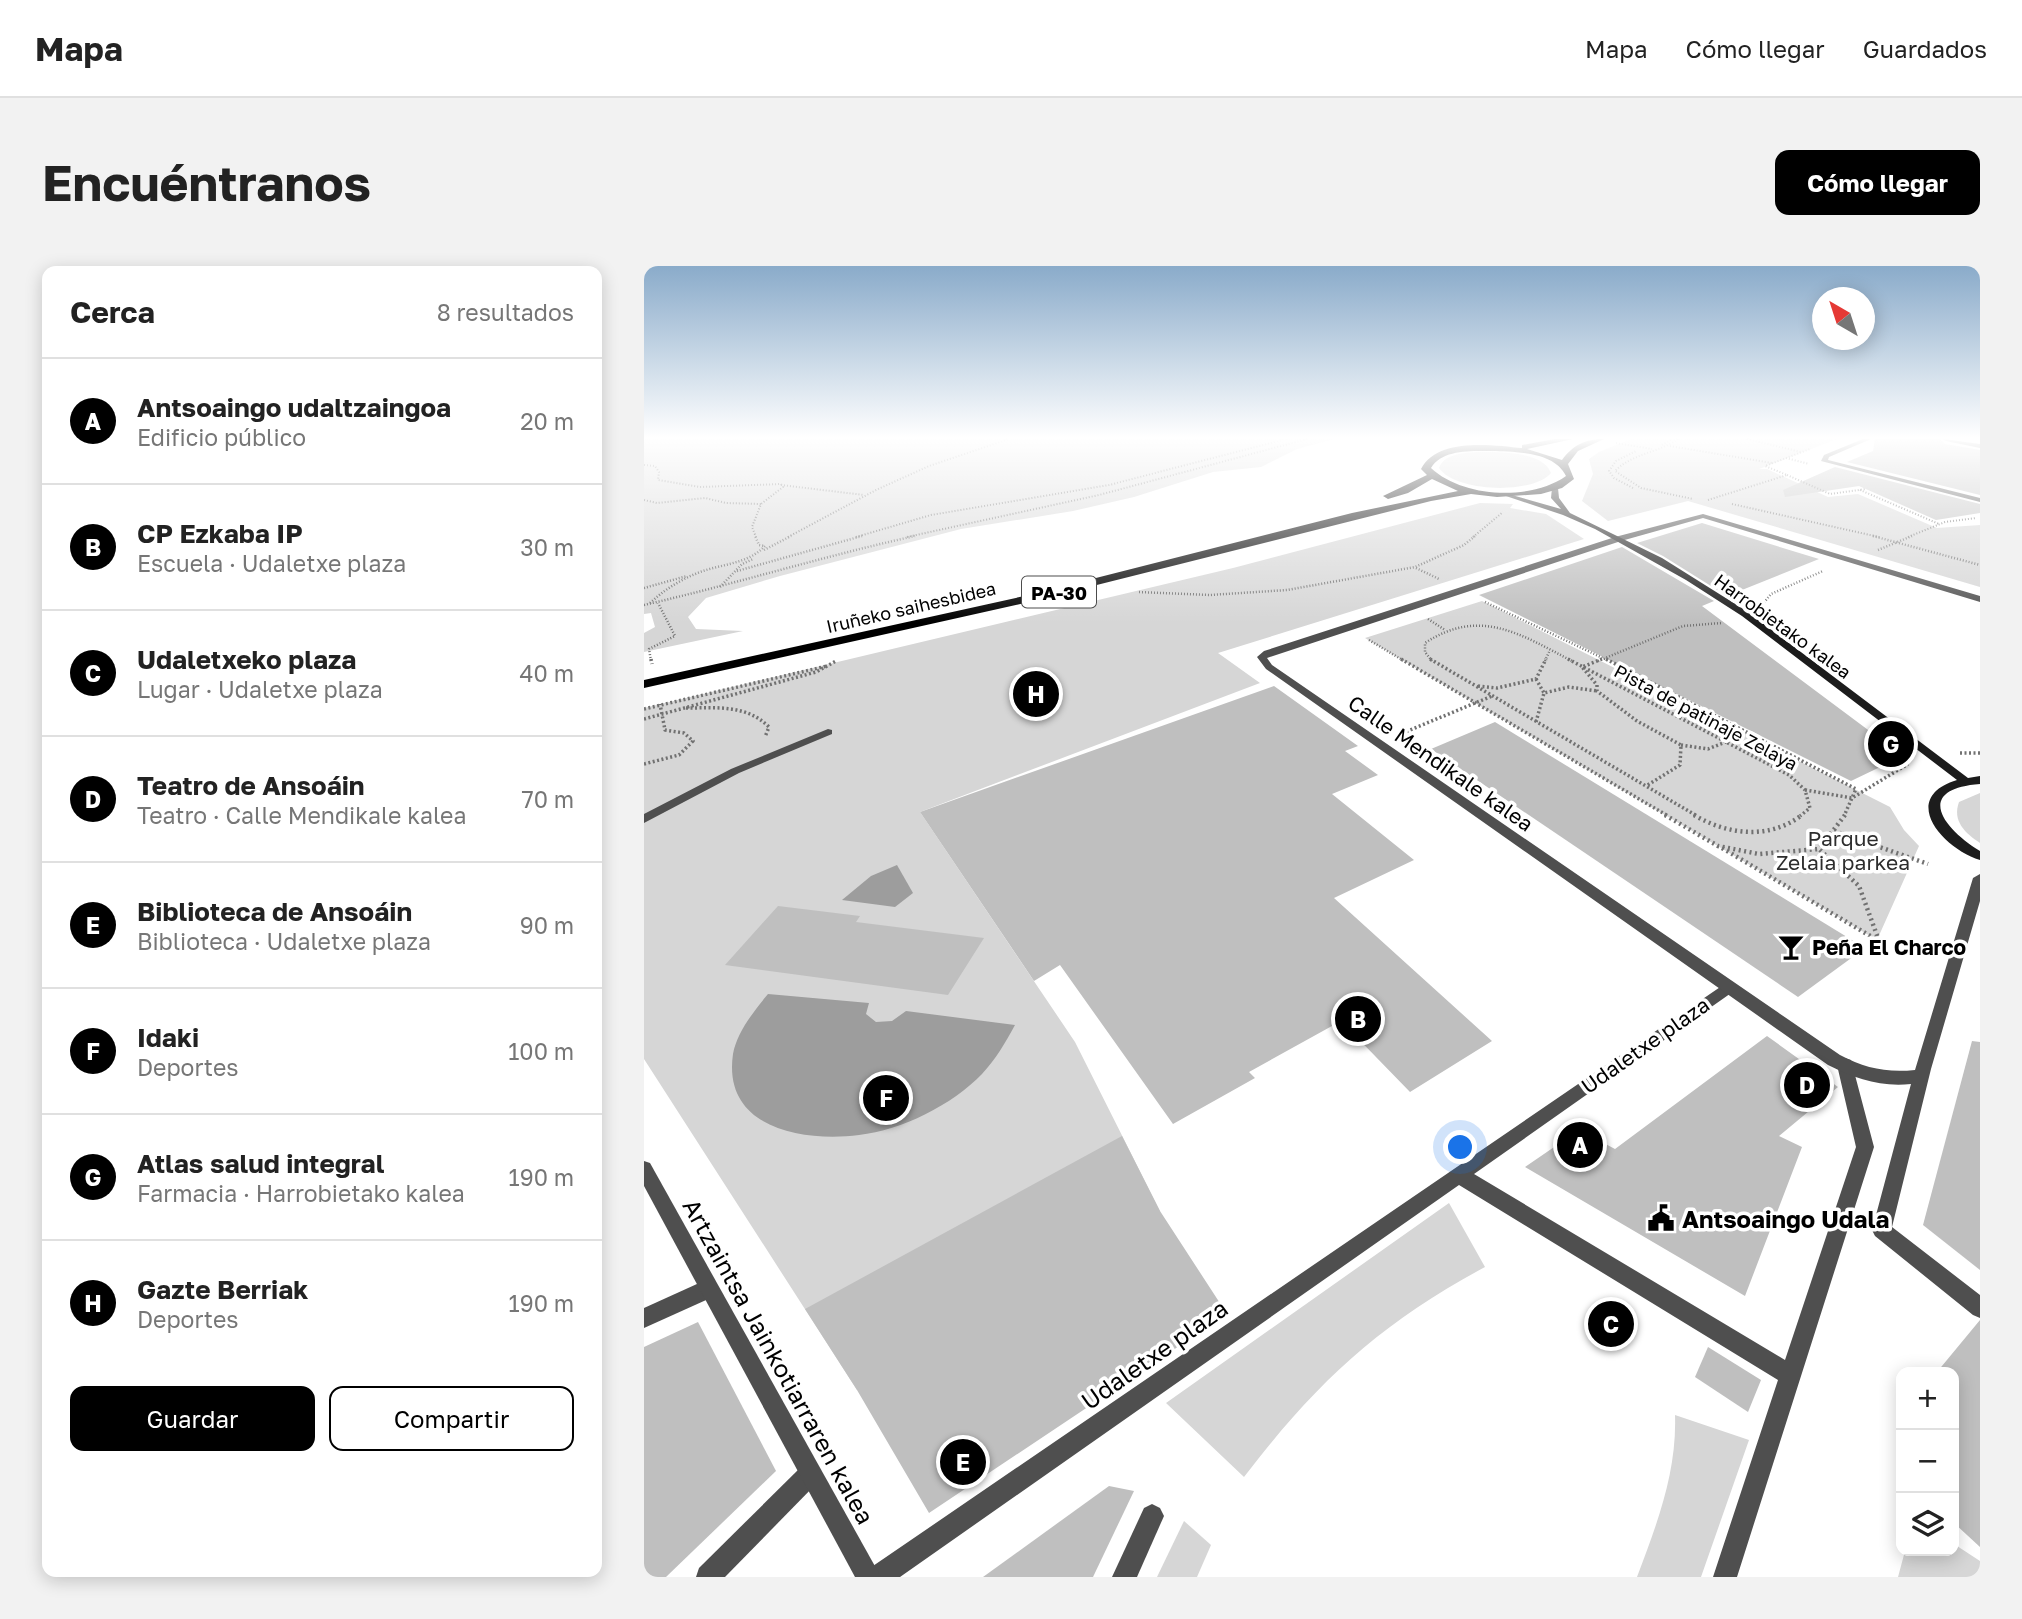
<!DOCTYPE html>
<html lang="es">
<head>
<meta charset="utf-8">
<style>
  :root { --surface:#fff; --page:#f2f2f2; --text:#222; --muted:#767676; --line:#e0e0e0; --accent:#000 }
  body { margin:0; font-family:"Golos Text",sans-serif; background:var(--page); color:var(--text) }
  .controls { position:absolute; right:21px; bottom:21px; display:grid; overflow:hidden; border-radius:14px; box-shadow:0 4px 18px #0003 }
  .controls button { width:63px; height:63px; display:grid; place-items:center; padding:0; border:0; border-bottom:2px solid var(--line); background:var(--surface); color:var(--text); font:35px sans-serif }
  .compass { position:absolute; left:1168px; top:21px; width:63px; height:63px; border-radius:50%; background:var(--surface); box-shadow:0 4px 18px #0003; rotate:321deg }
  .you { position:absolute; left:817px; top:882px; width:24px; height:24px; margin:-18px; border:5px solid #fff; border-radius:50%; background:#1a73e8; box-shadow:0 0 0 10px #1a73e833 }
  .badge { display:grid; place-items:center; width:46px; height:46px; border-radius:50%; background:var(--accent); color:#fff; font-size:23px; font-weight:700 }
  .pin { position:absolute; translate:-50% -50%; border:4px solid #fff; box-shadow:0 2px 7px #0006 }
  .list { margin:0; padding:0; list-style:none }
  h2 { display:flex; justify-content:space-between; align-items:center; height:91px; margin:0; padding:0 28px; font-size:30px }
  h2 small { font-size:23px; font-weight:400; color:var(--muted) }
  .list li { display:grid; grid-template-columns:46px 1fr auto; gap:21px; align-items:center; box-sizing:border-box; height:126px; padding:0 28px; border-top:2px solid var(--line) }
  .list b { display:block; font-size:26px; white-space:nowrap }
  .list p { margin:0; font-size:23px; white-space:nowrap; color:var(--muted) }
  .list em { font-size:23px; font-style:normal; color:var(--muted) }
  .actions { display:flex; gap:14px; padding:21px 28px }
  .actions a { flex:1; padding:16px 0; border:2px solid var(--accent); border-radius:14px; text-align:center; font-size:24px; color:var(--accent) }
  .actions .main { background:var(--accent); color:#fff }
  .icon { flex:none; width:38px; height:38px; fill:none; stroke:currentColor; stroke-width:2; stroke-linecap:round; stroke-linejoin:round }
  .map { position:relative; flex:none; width:1336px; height:1311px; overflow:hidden; border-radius:14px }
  header { display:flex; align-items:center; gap:42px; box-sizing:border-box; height:98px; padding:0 35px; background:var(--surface); border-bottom:2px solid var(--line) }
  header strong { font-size:33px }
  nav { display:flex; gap:38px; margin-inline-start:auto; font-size:24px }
  .intro { display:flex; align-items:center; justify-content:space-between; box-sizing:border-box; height:168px; padding:0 42px }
  h1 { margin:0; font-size:49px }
  .button { padding:18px 32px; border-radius:14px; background:var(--accent); color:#fff; font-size:24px; font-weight:700 }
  main { display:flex; gap:42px; padding:0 42px }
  aside { flex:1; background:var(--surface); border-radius:14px; box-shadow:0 4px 18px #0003 }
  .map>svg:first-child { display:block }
</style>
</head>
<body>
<header>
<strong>Mapa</strong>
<nav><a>Mapa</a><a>Cómo llegar</a><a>Guardados</a></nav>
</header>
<div class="intro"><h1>Encuéntranos</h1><a class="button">Cómo llegar</a></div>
<main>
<aside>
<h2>Cerca<small>8 resultados</small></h2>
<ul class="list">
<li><span class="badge">A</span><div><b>Antsoaingo udaltzaingoa</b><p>Edificio público</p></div><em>20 m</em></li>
<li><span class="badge">B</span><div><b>CP Ezkaba IP</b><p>Escuela · Udaletxe plaza</p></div><em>30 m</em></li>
<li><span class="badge">C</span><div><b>Udaletxeko plaza</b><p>Lugar · Udaletxe plaza</p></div><em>40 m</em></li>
<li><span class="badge">D</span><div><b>Teatro de Ansoáin</b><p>Teatro · Calle Mendikale kalea</p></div><em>70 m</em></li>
<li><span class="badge">E</span><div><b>Biblioteca de Ansoáin</b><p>Biblioteca · Udaletxe plaza</p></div><em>90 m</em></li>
<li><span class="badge">F</span><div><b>Idaki</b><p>Deportes</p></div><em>100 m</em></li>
<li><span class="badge">G</span><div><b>Atlas salud integral</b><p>Farmacia · Harrobietako kalea</p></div><em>190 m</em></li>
<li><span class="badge">H</span><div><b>Gazte Berriak</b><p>Deportes</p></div><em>190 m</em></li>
</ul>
<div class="actions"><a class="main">Guardar</a><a>Compartir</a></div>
</aside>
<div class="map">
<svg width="1336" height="1311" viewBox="0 0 1336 1311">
  <rect width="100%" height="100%" fill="#fff"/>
  <g fill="#d6d6d6">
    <polygon points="0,173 690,173 653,183 617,201 569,206 490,231 429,245 317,263 136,310 62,332 44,351 52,363 99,365 0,386 0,367 11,361 7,347 0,348"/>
    <polygon points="987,173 1193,173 1115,203 1123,203 1184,231 1214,228 1293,262 1336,259 1336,321 1044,235 964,255 938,235 949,208 945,193 955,186"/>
    <path d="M850 186C867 187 900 188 907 207 889 229 811 226 795 202 801 184 834 186 850 186Z"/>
    <polygon points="836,237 869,238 866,242 902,248 940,273 574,387 616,417 276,546 431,776 516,945 213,1124 0,793 0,442 589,302"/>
    <polygon points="838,335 1246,541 1260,564 1275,580 1233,674 721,372"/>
    <path d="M1336 527V577C1321 567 1308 555 1315 536Z"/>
    <path d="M805 937 841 1001C735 1058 672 1117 600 1211L522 1137Z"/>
    <path d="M1031 1149 1105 1174 1057 1311H993C1013 1258 1033 1206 1031 1149Z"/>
    <polygon points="540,1255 567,1279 553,1311 513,1311"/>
    <polygon points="1310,1278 1336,1295 1336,1311 1254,1311 1261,1285 1310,1285"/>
  </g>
  <g fill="#9d9d9d">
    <polygon points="253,599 269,627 251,641 198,634 227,610"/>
    <path d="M124 728 225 737 222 748 232 756 248 755 262 745 371 759C361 777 352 793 338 808 308 839 258 864 215 869 160 876 78 863 89 788 93 766 110 745 124 728Z"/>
  </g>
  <g fill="#bfbfbf">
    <polygon points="1231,173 1296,173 1301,178 1336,184 1336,229 1203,196 1229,185"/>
    <polygon points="1191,201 1336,238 1336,247 1292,254 1215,220 1141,231 1139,224"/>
    <polygon points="1058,257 1175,293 1083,330 1019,290 993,277"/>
    <polygon points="978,281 1070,335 1058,340 1259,490 1207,515 835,329"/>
    <polygon points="630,420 714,480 701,485 734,509 688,528 770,594 690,632 848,775 766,826 697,755 605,806 611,812 529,858 416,699 390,715 276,546"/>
    <polygon points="851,456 1221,682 1154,731 787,483"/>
    <polygon points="134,640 216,650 212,656 340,672 304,729 81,699"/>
    <polygon points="1123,770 1194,821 1135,870 1158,881 1101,1030 881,901 935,864 971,883"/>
    <polygon points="1328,775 1336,776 1336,1004 1279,959"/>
    <polygon points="478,870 516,945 583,1048 285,1247 213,1124 161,1043"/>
    <polygon points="1336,1054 1336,1281 1310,1257 1310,1106 1293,1106"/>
    <polygon points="54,1056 132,1205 22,1311 0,1311 0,1081"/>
    <polygon points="1064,1081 1117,1114 1104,1146 1051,1111"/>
    <polygon points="465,1220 490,1225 449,1311 339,1311"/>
  </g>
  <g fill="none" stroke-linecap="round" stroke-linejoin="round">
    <g stroke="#717171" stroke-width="2" stroke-dasharray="1 2" stroke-linecap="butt">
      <path d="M1034 173C1014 187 989 187 971 205L997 222 1049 233"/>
      <polyline points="1103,173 1157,186"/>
      <polyline points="972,177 1008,183"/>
      <polyline points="1018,179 1028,173"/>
      <polyline points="1026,180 1128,197"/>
      <polyline points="1142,192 1165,198"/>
      <polyline points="0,199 11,200 15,206 14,214 56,221 137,218 139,221 117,238"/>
      <polyline points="1143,209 1186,228 1222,223"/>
      <polyline points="137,219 220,229"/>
      <polyline points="989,222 970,212 965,205 972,195 992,185"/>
      <polyline points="1216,224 1295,258"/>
      <polyline points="0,234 13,237 61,232 82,237 117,238 108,261 112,271"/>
      <polyline points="1064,234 1143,209 1121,200 1166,183"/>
      <polyline points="1088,238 1235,271"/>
      <polyline points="144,271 232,224 285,200 365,173"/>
      <polyline points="212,271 287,249 465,219 642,173"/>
      <polyline points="263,271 455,229 663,173"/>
      <polyline points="829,271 859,246"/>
      <polyline points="1264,271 1301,256 1332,252"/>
    </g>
    <g stroke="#717171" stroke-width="2.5" stroke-dasharray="1 2" stroke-linecap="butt">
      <polyline points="1229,270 1336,299"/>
      <polyline points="120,284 147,270"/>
      <polyline points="1234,284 1268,270"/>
      <polyline points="772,302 795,313"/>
      <polyline points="93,305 218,270"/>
      <polyline points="76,321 98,298 109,293"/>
      <polyline points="0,322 43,310"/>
      <polyline points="495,326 566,329 643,324 771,301 820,279 831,270"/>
      <polyline points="841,336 965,395"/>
      <path d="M6 337C21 323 39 312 59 305 80 298 105 297 121 280L115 279 111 270"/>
      <path d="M0 339C91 318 180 290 271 270"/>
      <polyline points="1118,339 1127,328 1179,305"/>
      <polyline points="784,353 801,364"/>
      <polyline points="725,374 760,395"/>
      <polyline points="7,395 5,383 31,370 14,337"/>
      <path d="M788 395 781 386V377C836 341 876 368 928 395"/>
      <polyline points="901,395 906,384"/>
      <polyline points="954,395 1039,360 1078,357"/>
    </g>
    <g stroke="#717171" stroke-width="3.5" stroke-dasharray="2 2.5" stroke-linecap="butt">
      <polyline points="7,393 8,398"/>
      <polyline points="757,393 1024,550"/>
      <polyline points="786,393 1053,550"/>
      <polyline points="924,393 1145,509 1161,524 1166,542 1156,550"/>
      <polyline points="958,393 938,401 953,419 953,425 993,455 1037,479 1036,499 1002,520"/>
      <polyline points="962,393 1212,523 1200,550"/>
      <polyline points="892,413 900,427"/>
      <polyline points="834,420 853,422 892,413 902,393"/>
      <path d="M42 442C72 442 102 438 125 461L121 471"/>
      <polyline points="0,443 183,400"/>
      <polyline points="0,453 172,406 192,395"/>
      <polyline points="892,456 900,427 925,421 953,425"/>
      <polyline points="754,469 848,430"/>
      <polyline points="1037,479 1064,483 1084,475"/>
      <polyline points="1316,487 1336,487"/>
      <polyline points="0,498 35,489 49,475 40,467 21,464 16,438"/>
      <polyline points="1161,524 1208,532 1264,498"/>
    </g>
    <g stroke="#717171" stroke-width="4.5" stroke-dasharray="2 3.5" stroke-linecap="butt">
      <polyline points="1021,549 1074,580 1115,588 1175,583"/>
      <path d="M1050 549C1084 569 1125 574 1158 549"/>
      <polyline points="1201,549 1175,583 1215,620 1242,694"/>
      <polyline points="1190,565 1284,598"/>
      <polyline points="1078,582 1233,674"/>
    </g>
    <g fill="#4f4f4f" fill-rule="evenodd">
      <polygon points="184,463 188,464 188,468 95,507 0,557 0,548 87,503"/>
      <polygon points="508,1238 516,1242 520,1250 493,1311 468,1311 500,1242"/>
    </g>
    <polygon fill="#4f4f4f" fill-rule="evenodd" points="1085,715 1090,717 1093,721 1090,725 830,908 1141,1094 1212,881 1193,799 1195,794 1201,792 1207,794 1230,881 1093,1311 1069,1311 1134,1114 815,919 256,1311 223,1311 226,1302"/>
    <g fill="#4f4f4f" fill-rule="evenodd">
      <polygon points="1219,173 1227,173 1185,191 1184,194 1336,232 1336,236 1177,195 1180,189"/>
      <polygon points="1299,173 1336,178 1336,182 1302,175"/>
      <path d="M1059 248 1336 330V336L1059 252 977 275 623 392 628 399 1196 789C1221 802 1242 807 1271 804L1329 612 1336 608V635L1287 803 1248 961 1336 1029V1052L1329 1049 1231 970 1228 964 1267 818C1236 821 1212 813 1184 799L622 403 613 391 620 385 971 271Z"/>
      <polygon points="64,1013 71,1016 74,1023 71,1030 0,1062 0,1042"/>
      <polygon points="166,1196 174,1200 178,1208 174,1216 81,1311 52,1311 55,1302 158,1200"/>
    </g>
    <polygon fill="#4f4f4f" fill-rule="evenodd" points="0,895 6,897 237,1311 211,1311 0,920"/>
    <path fill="#1c1c1c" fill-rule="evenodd" d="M911 220 914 222 915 232 926 247 1018 292 1104 346 1324 512 1336 510V518C1270 523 1298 562 1336 585V594C1299 583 1254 532 1313 514L1098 350 1042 314 951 263 919 249 856 228 861 227 917 243 907 232 908 222Z"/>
    <path fill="#000" fill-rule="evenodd" d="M911 173H929L883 183 918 194C929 179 941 173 960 173L934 185 924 198 930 213 918 222 897 228 853 231 827 228 787 235 385 336 0 422V414L385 329 708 247 814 225 788 213 764 227 744 233 739 230 783 209 777 203C793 171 849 179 878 182V179ZM848 185C871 186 910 185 922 210 887 235 819 232 787 202 798 183 828 185 848 185Z"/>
  </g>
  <linearGradient id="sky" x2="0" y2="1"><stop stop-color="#8aabca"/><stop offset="0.48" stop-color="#fff"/><stop offset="1" stop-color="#fff" stop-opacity="0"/></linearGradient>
  <rect width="1336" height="357" fill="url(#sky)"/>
  <defs>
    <symbol id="bar-bare" viewBox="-9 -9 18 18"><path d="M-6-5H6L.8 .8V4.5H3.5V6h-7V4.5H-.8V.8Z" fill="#000" stroke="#fff" stroke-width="2.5" paint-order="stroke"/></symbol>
    <symbol id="civic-bare" viewBox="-9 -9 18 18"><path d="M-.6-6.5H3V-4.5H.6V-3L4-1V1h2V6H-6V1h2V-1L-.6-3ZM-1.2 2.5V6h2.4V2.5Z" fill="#000" stroke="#fff" stroke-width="2.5" paint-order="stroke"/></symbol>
  </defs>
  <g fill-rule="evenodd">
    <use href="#bar-bare" x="1128" y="662" width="38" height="38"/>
    <use href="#civic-bare" x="998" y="933" width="38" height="38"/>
  </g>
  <g text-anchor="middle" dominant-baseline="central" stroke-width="7" stroke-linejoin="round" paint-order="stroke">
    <g font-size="18" fill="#000" stroke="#fff">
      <text transform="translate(267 341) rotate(-13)">Iruñeko saihesbidea</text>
      <text transform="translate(1139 360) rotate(36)">Harrobietako kalea</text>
      <text transform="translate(1062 451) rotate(28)">Pista de patinaje Zelaya</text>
    </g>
    <rect fill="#fff" stroke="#4c4c4c" stroke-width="2" x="378" y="310.5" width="74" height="31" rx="5"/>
    <g font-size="19" font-weight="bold" fill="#000">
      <text x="415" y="326">PA-30</text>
    </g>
    <g font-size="21" fill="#000" stroke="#fff">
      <text transform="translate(797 497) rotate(35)">Calle Mendikale kalea</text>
      <text transform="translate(1001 779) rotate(-35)">Udaletxe plaza</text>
    </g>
    <g font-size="21" fill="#2d2d2d" stroke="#fff">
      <text x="1199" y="572">Parque<tspan x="1199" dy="24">Zelaia parkea</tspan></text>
    </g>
    <g font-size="21" font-weight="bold" fill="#000" stroke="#fff" text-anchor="start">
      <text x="1168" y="681">Peña El Charco</text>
    </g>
    <g font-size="24" font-weight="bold" fill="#000" stroke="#fff" text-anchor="start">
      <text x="1038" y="952">Antsoaingo Udala</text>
    </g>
    <g font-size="24" fill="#000" stroke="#fff">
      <text transform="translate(510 1088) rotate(-35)">Udaletxe plaza</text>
      <text transform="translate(135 1095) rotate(61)">Artzaintsa Jainkotiarraren kalea</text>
    </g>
  </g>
</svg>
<div class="controls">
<button>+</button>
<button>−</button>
<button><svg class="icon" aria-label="layers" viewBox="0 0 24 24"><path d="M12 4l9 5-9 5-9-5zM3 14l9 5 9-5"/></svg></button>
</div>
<svg class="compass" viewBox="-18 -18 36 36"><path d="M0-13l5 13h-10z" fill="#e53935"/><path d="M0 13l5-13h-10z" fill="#767676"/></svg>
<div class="you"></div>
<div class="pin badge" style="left:936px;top:879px">A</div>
<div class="pin badge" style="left:714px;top:753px">B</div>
<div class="pin badge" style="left:967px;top:1058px">C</div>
<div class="pin badge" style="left:1163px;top:819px">D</div>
<div class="pin badge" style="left:319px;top:1196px">E</div>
<div class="pin badge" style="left:242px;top:832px">F</div>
<div class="pin badge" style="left:1247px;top:478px">G</div>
<div class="pin badge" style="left:392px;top:428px">H</div>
</div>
</main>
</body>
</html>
